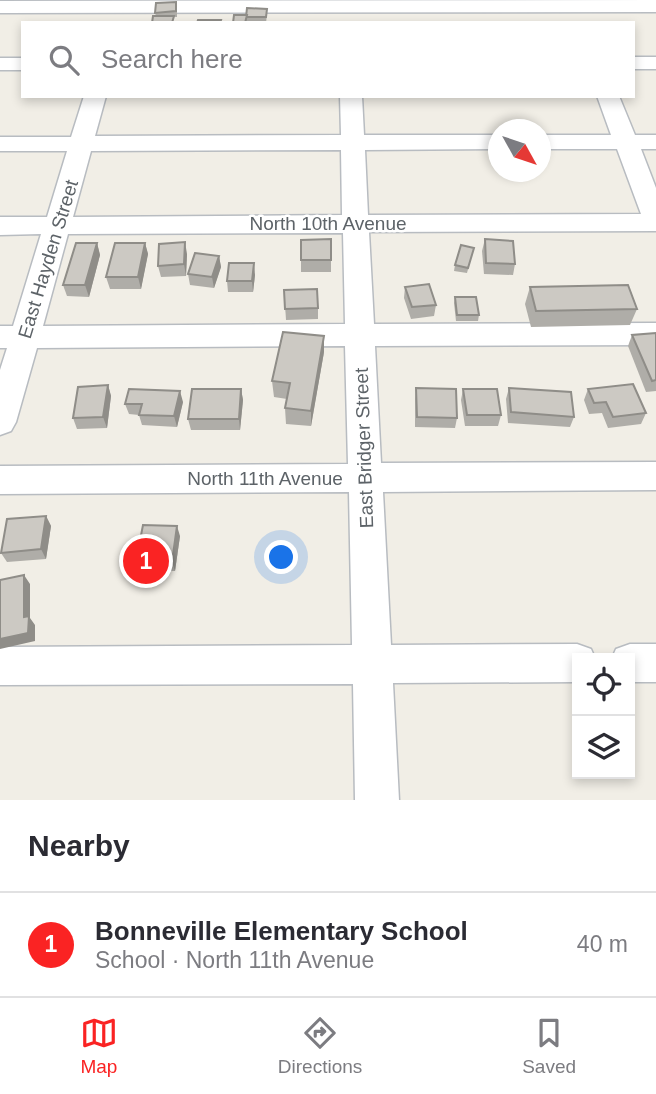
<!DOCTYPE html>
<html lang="en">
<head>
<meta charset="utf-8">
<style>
  :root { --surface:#fff; --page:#f2f2f3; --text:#2b2b33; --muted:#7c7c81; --line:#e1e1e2; --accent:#fa2323 }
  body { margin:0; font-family:Arial,sans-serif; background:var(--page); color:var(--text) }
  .controls { position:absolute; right:21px; bottom:21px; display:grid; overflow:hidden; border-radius:0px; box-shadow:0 4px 10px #0003 }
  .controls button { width:63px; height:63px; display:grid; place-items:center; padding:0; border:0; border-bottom:2px solid var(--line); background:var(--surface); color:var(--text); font:35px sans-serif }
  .compass { position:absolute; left:488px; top:119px; width:63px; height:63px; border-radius:50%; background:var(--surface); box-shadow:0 4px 10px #0003; rotate:130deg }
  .you { position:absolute; left:282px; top:558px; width:24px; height:24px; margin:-18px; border:5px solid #fff; border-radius:50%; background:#1a73e8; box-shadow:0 0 0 10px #1a73e833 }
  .badge { display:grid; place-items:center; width:46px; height:46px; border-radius:50%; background:var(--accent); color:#fff; font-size:23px; font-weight:700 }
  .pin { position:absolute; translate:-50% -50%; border:4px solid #fff; box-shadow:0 2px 7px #0006 }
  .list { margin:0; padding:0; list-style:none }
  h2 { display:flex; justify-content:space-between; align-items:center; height:91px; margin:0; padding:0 28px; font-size:30px }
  h2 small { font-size:23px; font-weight:400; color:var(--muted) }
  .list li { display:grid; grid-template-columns:46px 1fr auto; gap:21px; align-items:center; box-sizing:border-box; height:105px; padding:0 28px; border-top:2px solid var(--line) }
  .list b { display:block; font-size:26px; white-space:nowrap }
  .list p { margin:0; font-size:23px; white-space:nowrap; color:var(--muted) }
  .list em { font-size:23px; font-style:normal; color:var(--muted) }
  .icon { flex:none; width:38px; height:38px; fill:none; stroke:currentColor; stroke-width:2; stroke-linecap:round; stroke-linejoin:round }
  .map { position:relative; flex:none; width:656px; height:800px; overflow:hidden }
  .search { position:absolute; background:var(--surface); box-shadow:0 4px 10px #0003; left:21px; right:21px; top:21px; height:77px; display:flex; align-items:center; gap:18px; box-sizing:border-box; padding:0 24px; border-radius:0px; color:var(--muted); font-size:26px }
  .sheet { height:196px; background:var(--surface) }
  nav { display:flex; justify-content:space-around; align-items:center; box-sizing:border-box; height:98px; border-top:2px solid var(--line); background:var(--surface); font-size:19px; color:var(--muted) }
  nav a { display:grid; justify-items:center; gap:4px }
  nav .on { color:var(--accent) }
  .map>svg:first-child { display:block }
</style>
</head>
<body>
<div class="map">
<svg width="656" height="800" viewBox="0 0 656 800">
  <rect width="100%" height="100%" fill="#f1eee6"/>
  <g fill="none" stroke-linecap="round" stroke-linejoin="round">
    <defs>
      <g id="minor">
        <polygon points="656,0 656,12 0,13 0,1"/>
        <rect x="633" y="57" width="23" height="12"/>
        <rect x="0" y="58" width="23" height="12"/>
        <path d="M84 96H106L95 136 341 135 340 96H362L364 135H498V149L365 150 368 215 641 214 617 149H540V135H611L597 96H619L635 135H656V149H641L656 188V231L369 232 374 324 656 323V345L375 346 381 463 656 462V490L383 492 391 645 577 644 591 649 595 658H577V682L393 683 399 800H355L353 684 0 685V647L352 645 349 492 0 494V466L348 464 345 346 37 348 16 422 11 431 0 435V370L7 348H0V326H13L41 234 0 235V217H47L67 151H0V137H71ZM341 150 342 215 73 217 91 151ZM343 233 345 324 43 326 68 234Z"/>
        <polygon points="630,644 656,644 656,682 630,682 630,658 612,658 616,649"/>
      </g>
    </defs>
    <use href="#minor" stroke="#b8bcc1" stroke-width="3"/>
    <use href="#minor" fill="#fff" fill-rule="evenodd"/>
  </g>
  <g fill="#afada8">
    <polygon points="177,7 177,17 156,16 155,13"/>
    <polygon points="267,14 266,23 233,23 246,15"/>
    <polygon points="331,239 331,272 301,272 301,260"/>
    <polygon points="485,239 515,264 513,275 484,274 482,251"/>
    <polygon points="97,243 100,255 89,297 67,296 63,285"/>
    <polygon points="145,243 148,254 141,289 110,289 106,277"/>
    <polygon points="187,254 186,276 161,277 158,266"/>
    <polygon points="472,254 467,273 454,271 455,265"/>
    <polygon points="219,256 221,267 214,288 190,285 188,274"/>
    <polygon points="255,275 253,292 228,292 227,281"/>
    <polygon points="405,287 436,305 434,316 411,319 404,298"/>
    <polygon points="530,287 637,309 630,325 531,327 525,304"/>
    <polygon points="284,290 318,308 318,319 286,320"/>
    <polygon points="455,297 479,315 478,321 456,321 454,303"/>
    <polygon points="656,333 656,391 646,392 628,346 632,335"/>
    <polygon points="324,352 311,426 286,424 285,408 287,399 274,397 272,381"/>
    <polygon points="108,385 111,396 107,428 77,429 73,418"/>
    <polygon points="416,388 457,418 455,428 415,427 415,399"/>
    <polygon points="509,388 574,417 570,427 508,423 506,399"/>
    <polygon points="241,389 243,400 240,430 191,430 188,419"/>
    <polygon points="463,389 501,415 498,426 465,426 461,400"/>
    <polygon points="588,389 646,413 641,424 608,428 602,413 589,414 584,400"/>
    <polygon points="183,402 177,427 142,425 139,415 129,414 125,404"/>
    <polygon points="46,516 51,526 46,559 7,562 1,553"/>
    <polygon points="180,536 175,571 140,570 136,561"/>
  </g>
  <g fill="#8f8d88">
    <polygon points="185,242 187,254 186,276 184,264"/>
    <polygon points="97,243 100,255 89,297 85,285"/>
    <polygon points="145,243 148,254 141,289 138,277"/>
    <polygon points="219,256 221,267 214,288 212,277"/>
    <polygon points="254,263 255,275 253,292 252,281"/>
    <polygon points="324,336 324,352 311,426 311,411"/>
    <polygon points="108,385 111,396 107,428 103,417"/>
    <polygon points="241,389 243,400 240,430 239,419"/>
    <polygon points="180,391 183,402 177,427 174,416"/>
    <polygon points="46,516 51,526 46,559 41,549"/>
    <polygon points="177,526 180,536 175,571 172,562"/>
    <polygon points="24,575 30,584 30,618 35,625 35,641 0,649 0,639 24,617"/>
  </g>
  <g fill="#ccc9c3" stroke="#8f8d88" stroke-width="2">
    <polygon points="176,2 176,11 155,13 156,3"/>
    <polygon points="247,8 267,9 266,17 246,17"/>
    <polygon points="234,15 247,15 245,23 233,23"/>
    <polygon points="153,16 174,16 172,23 152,23"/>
    <polygon points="198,20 221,20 220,23 197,23"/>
    <polygon points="331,239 331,260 301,260 301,240"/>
    <polygon points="485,239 513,241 515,264 486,263"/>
    <polygon points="185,242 184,264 158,266 159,244"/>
    <polygon points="76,243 97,243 85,285 63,285"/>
    <polygon points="115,243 145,243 138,277 106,277"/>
    <polygon points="461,245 474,248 468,268 455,265"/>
    <polygon points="195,253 219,256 212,277 188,274"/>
    <polygon points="229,263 254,263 252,281 227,281"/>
    <polygon points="429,284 436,305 412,307 405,287"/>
    <polygon points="628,285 637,309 536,311 530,287"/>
    <polygon points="317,289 318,308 285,309 284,290"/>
    <polygon points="455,297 476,297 479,315 457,315"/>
    <polygon points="283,332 324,336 311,411 285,408 290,383 272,381"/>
    <polygon points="656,333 656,380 652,381 632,335"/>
    <polygon points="633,384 646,413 613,417 606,402 594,403 588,389"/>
    <polygon points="108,385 103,417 73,418 78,387"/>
    <polygon points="416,388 456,389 457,418 417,417"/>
    <polygon points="509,388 571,392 574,417 511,412"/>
    <polygon points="129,389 180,391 174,416 139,415 142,404 125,404"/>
    <polygon points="192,389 241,389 239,419 188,419"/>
    <polygon points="463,389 497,389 501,415 467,415"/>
    <polygon points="46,516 41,549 1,553 7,519"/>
    <polygon points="143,525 177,526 172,562 136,561"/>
    <polygon points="24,575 24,617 29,616 28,633 0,639 0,580"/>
  </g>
  <g text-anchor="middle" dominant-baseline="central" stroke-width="5" stroke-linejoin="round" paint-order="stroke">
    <g font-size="19" fill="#5d6368" stroke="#fff">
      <text x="328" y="223">North 10th Avenue</text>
      <text transform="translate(48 259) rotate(-73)">East Hayden Street</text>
      <text transform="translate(364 448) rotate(-92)">East Bridger Street</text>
      <text x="265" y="478">North 11th Avenue</text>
    </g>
  </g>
</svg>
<div class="controls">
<button><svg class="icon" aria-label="locate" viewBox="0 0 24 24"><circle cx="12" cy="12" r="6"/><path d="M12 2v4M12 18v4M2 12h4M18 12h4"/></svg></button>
<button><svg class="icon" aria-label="layers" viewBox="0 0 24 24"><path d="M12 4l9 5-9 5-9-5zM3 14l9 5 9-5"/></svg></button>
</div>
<svg class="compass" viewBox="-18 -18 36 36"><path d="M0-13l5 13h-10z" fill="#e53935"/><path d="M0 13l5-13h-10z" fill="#7c7c81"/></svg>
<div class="you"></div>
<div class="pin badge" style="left:146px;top:561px">1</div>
<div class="search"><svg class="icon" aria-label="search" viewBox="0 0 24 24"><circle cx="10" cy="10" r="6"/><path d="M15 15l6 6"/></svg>Search here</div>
</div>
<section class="sheet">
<h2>Nearby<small></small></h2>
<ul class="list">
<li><span class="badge">1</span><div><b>Bonneville Elementary School</b><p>School · North 11th Avenue</p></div><em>40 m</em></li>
</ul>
</section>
<nav>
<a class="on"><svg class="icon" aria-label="map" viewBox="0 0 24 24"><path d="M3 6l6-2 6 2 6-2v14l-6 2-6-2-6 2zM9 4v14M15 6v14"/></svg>Map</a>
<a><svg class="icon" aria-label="directions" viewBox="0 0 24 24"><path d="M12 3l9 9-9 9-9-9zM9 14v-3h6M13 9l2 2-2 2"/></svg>Directions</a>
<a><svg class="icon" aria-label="saved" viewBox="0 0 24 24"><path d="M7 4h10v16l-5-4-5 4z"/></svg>Saved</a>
</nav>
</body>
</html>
